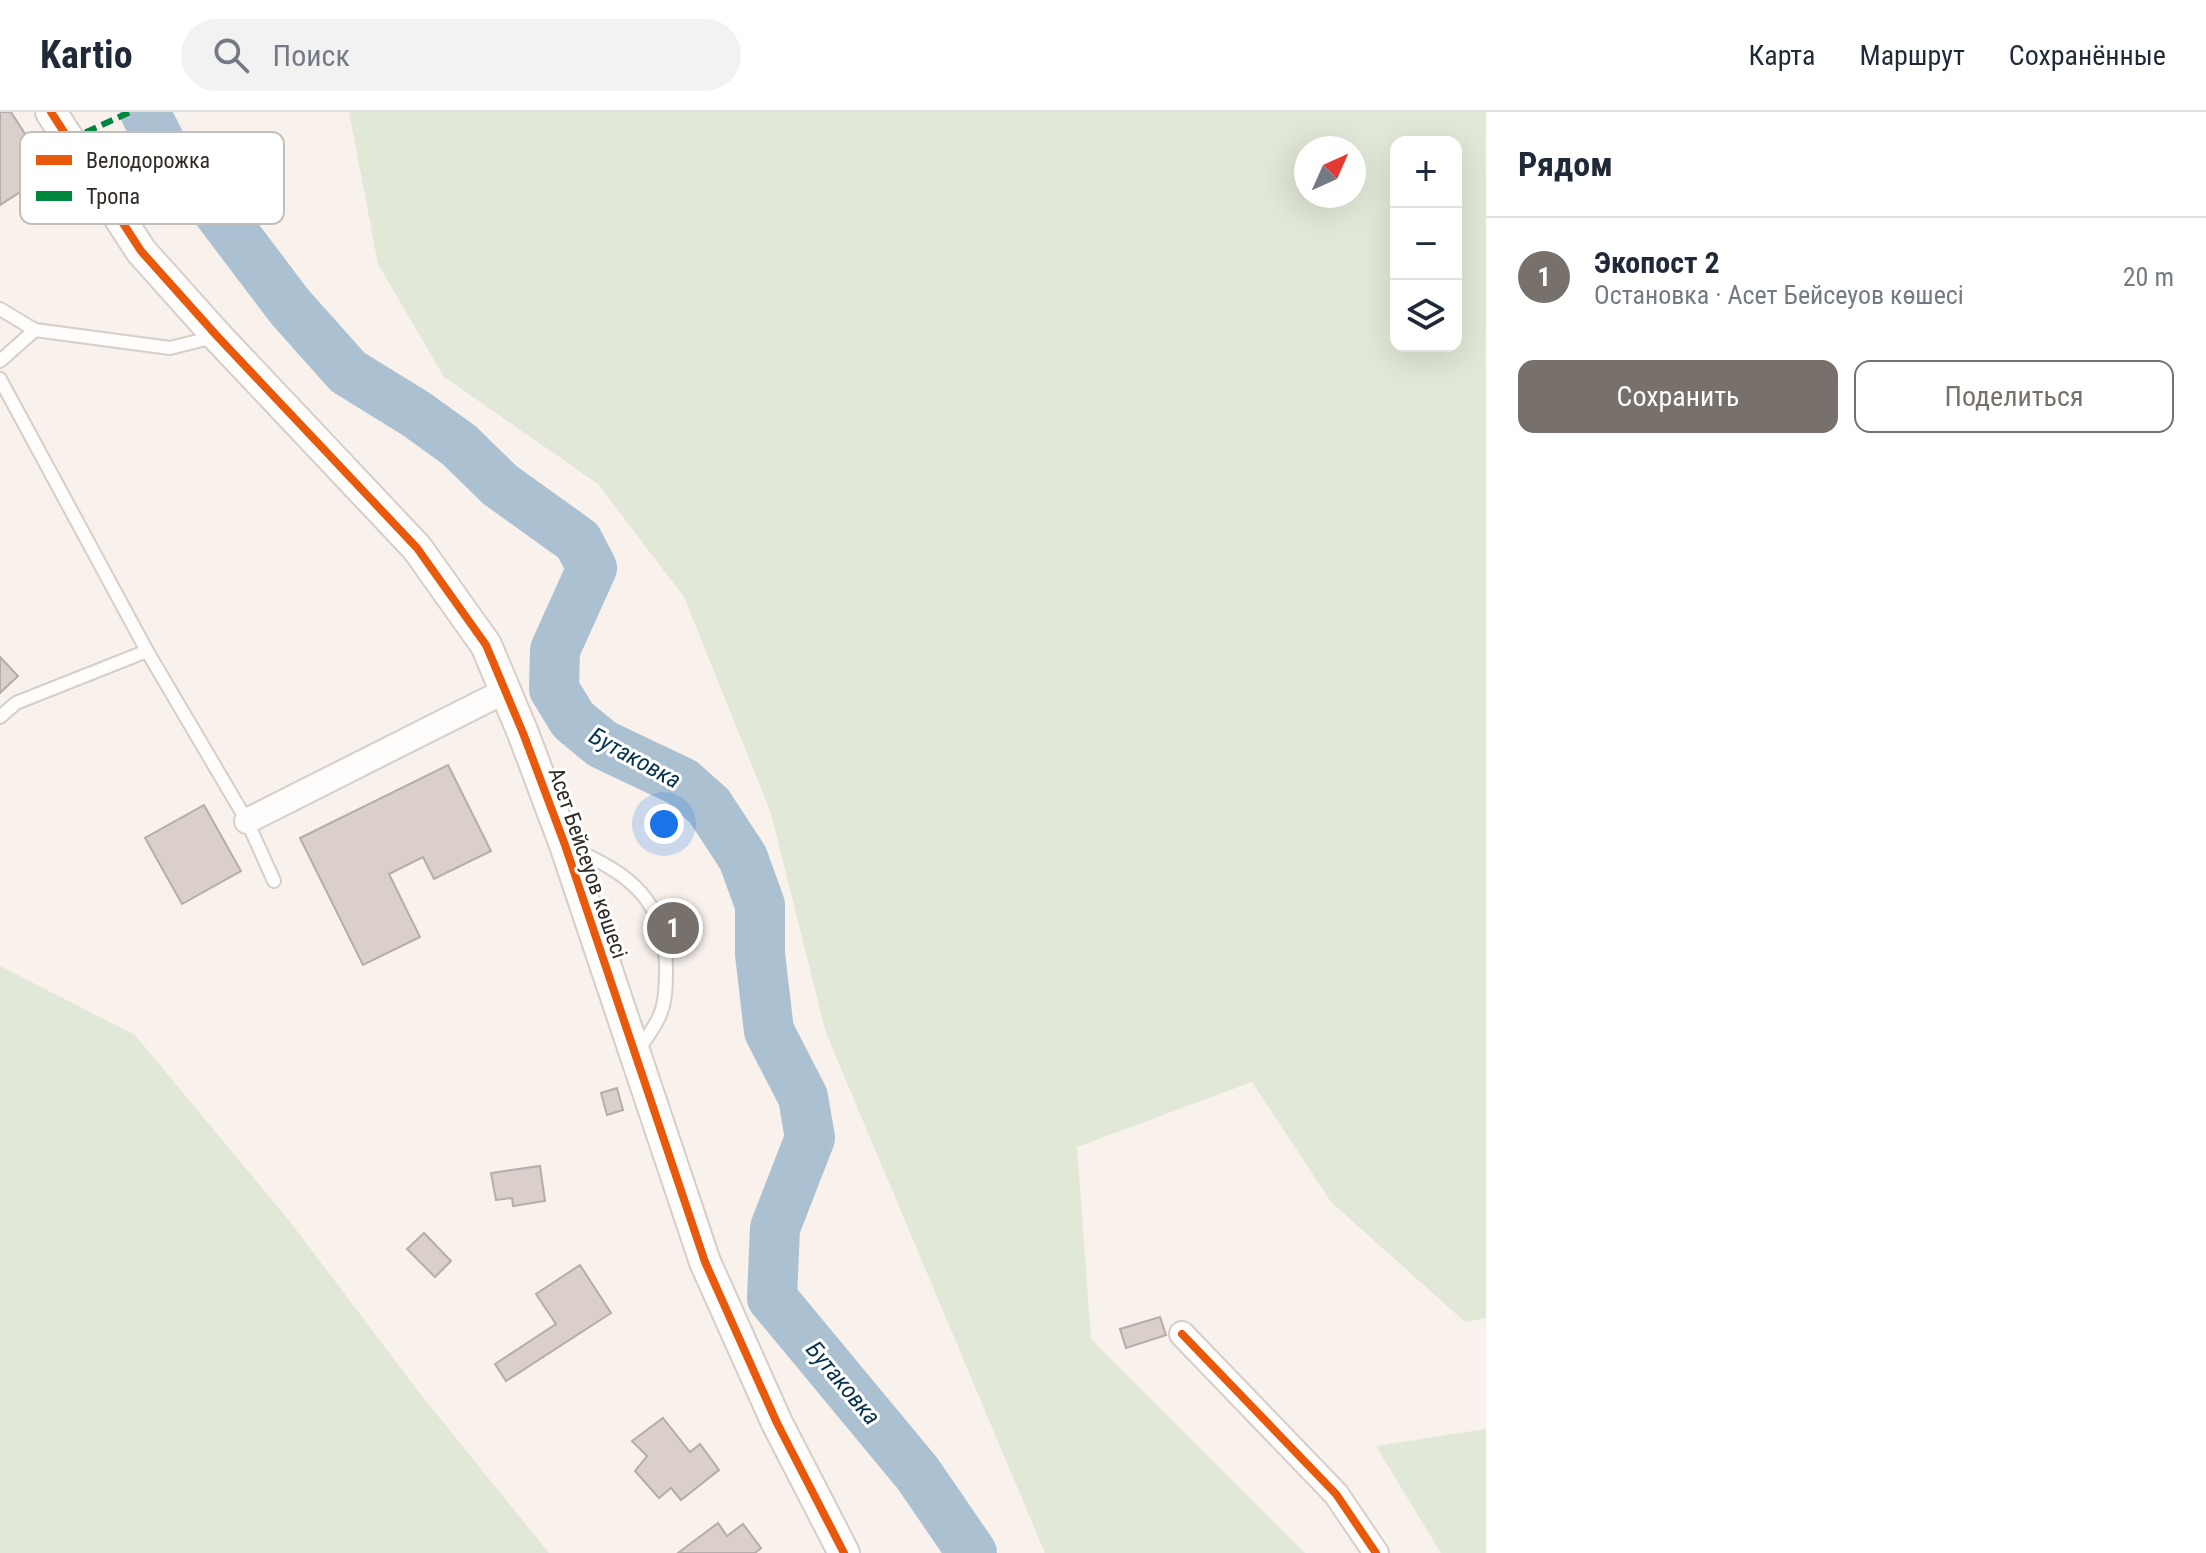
<!DOCTYPE html>
<html lang="ru">
<head>
<meta charset="utf-8">
<style>
  :root { --surface:#fff; --page:#f2f2f3; --text:#1f2937; --muted:#747a83; --line:#e0e1e3; --accent:#77706b }
  body { margin:0; font-family:"Roboto Condensed",sans-serif; background:var(--page); color:var(--text) }
  .controls { position:absolute; right:24px; top:24px; display:grid; overflow:hidden; border-radius:16px; box-shadow:0 8px 32px #0002 }
  .controls button { width:72px; height:72px; display:grid; place-items:center; padding:0; border:0; border-bottom:2px solid var(--line); background:var(--surface); color:var(--text); font:40px sans-serif }
  .compass { position:absolute; left:1294px; top:24px; width:72px; height:72px; border-radius:50%; background:var(--surface); box-shadow:0 8px 32px #0002; rotate:45deg }
  .you { position:absolute; left:664px; top:712px; width:28px; height:28px; margin:-20px; border:6px solid #fff; border-radius:50%; background:#1a73e8; box-shadow:0 0 0 12px #1a73e833 }
  .badge { display:grid; place-items:center; width:52px; height:52px; border-radius:50%; background:var(--accent); color:#fff; font-size:26px; font-weight:700 }
  .pin { position:absolute; translate:-50% -50%; border:4px solid #fff; box-shadow:0 2px 8px #0006 }
  .list { margin:0; padding:0; list-style:none }
  h2 { display:flex; justify-content:space-between; align-items:center; height:104px; margin:0; padding:0 32px; font-size:34px }
  h2 small { font-size:26px; font-weight:400; color:var(--muted) }
  .list li { display:grid; grid-template-columns:52px 1fr auto; gap:24px; align-items:center; box-sizing:border-box; height:120px; padding:0 32px; border-top:2px solid var(--line) }
  .list b { display:block; font-size:30px; white-space:nowrap }
  .list p { margin:0; font-size:26px; white-space:nowrap; color:var(--muted) }
  .list em { font-size:26px; font-style:normal; color:var(--muted) }
  .actions { display:flex; gap:16px; padding:24px 32px }
  .actions a { flex:1; padding:18px 0; border:2px solid var(--accent); border-radius:16px; text-align:center; font-size:28px; color:var(--accent) }
  .actions .main { background:var(--accent); color:#fff }
  .icon { flex:none; width:44px; height:44px; fill:none; stroke:currentColor; stroke-width:2; stroke-linecap:round; stroke-linejoin:round }
  .map { position:relative; flex:none; width:1486px; height:1441px; overflow:hidden }
  header { display:flex; align-items:center; gap:48px; box-sizing:border-box; height:112px; padding:0 40px; background:var(--surface); border-bottom:2px solid var(--line) }
  header strong { font-size:38px }
  nav { display:flex; gap:44px; margin-inline-start:auto; font-size:28px }
  .search { width:560px; height:72px; background:var(--page); display:flex; align-items:center; gap:20px; box-sizing:border-box; padding:0 28px; border-radius:44px; color:var(--muted); font-size:30px }
  main { display:flex }
  aside { flex:1; background:var(--surface) }
  .map>svg:first-child { display:block }
</style>
</head>
<body>
<header>
<strong>Kartio</strong>
<div class="search"><svg class="icon" aria-label="search" viewBox="0 0 24 24"><circle cx="10" cy="10" r="6"/><path d="M15 15l6 6"/></svg>Поиск</div>
<nav><a>Карта</a><a>Маршрут</a><a>Сохранённые</a></nav>
</header>
<main>
<div class="map">
<svg width="1486" height="1441" viewBox="0 0 1486 1441">
  <rect width="100%" height="100%" fill="#f8f1ec"/>
  <g fill="#e1e8d7" fill-rule="evenodd">
    <path d="M349 0H1486V1206L1465 1210 1331 1090 1252 970 1077 1035 1091 1227 1305 1441H1045L826 921 771 701 684 485 598 372 444 265 378 152ZM1396 30H1456V234H1396ZM1306 36H1354V84H1306Z"/>
    <polygon points="0,854 135,923 291,1111 421,1283 549,1441 0,1441"/>
    <polygon points="1486,1317 1486,1441 1441,1441 1376,1334"/>
  </g>
  <g fill="none" stroke-linecap="round" stroke-linejoin="round">
    <polyline stroke="#abc1d1" stroke-width="50" points="145,0 161,32 200,76 290,195 348,260 416,302 459,333 500,373 578,429 592,456 555,538 554,577 573,608 602,632 682,670 709,694 743,746 760,793 760,842 769,919 803,985 810,1026 775,1116 772,1186 918,1362 972,1441"/>
  </g>
  <g fill="#dacfcb" stroke="#b4adaa" stroke-width="2">
    <polygon points="0,0 11,0 50,61 0,93"/>
    <polygon points="0,545 18,564 0,581"/>
    <polygon points="448,653 491,739 434,767 423,745 389,762 420,825 363,853 300,726"/>
    <polygon points="204,693 241,759 182,792 145,726"/>
    <polygon points="617,976 623,998 607,1003 601,981"/>
    <polygon points="540,1054 545,1089 513,1094 512,1086 496,1088 491,1061"/>
    <polygon points="424,1121 451,1149 435,1165 407,1137"/>
    <polygon points="580,1153 611,1201 506,1269 495,1252 556,1212 536,1182"/>
    <polygon points="1160,1205 1166,1223 1126,1236 1120,1217"/>
    <polygon points="663,1306 690,1340 700,1332 719,1358 681,1388 671,1376 659,1386 635,1359 647,1344 632,1329"/>
    <polygon points="718,1411 727,1424 743,1412 761,1436 755,1441 678,1441"/>
  </g>
  <g fill="none" stroke-linecap="round" stroke-linejoin="round">
    <defs>
      <g id="service">
        <polyline points="0,197 35,218 170,236 214,225"/>
        <polyline points="0,249 35,218"/>
        <polyline points="0,267 147,539 247,709 274,769"/>
        <polyline points="0,605 16,591 147,539"/>
        <path d="M571 736C630 762 666 788 666 857 666 870 666 888 661 900 657 913 646 926 639 937"/>
      </g>
      <g id="minor">
        <polyline points="247,709 505,579"/>
        <polyline points="1182,1222 1336,1382 1376,1441"/>
      </g>
      <polyline id="tertiary" points="51,0 141,139 217,224 417,436 486,533 523,621 565,733 705,1150 777,1311 844,1441"/>
    </defs>
    <use href="#service" stroke="#d5cec9" stroke-width="16"/>
    <use href="#minor" stroke="#d5cec9" stroke-width="28"/>
    <use href="#tertiary" stroke="#d5cec9" stroke-width="34"/>
    <use href="#service" stroke="#fefdfc" stroke-width="12"/>
    <use href="#minor" stroke="#fefdfc" stroke-width="24"/>
    <use href="#tertiary" stroke="#fefdfc" stroke-width="30"/>
    <polyline stroke="#00873e" stroke-width="6" stroke-dasharray="12 6" stroke-linecap="butt" points="69,28 130,0"/>
    <defs>
      <g id="cycleway">
        <polyline points="51,0 141,139 217,224 417,436 486,533 523,621 565,733 705,1150 777,1311 844,1441"/>
        <polyline points="1182,1222 1336,1382 1376,1441"/>
      </g>
    </defs>
    <use href="#cycleway" stroke="#fff" stroke-width="13"/>
    <use href="#cycleway" stroke="#e8590c" stroke-width="8"/>
  </g>
  <g text-anchor="middle" dominant-baseline="central" stroke-width="6" stroke-linejoin="round" paint-order="stroke">
    <g font-size="22" fill="#312a25" stroke="#fff">
      <text transform="translate(588 751) rotate(71)">Асет Бейсеуов көшесі</text>
    </g>
    <g font-size="24" font-style="italic" fill="#05334d" stroke="#fff">
      <text transform="translate(635 646) rotate(29)">Бутаковка</text>
      <text transform="translate(843 1271) rotate(50)">Бутаковка</text>
    </g>
  </g>
  <rect x="20" y="20" width="264" height="92" rx="12" fill="#fff" stroke="#c1bfbe" stroke-width="2"/>
  <rect x="36" y="43" width="36" height="10" fill="#e8590c"/>
  <rect x="36" y="79" width="36" height="10" fill="#00873e"/>
  <g font-size="22" fill="#312a25">
    <text x="86" y="56">Велодорожка</text>
    <text x="86" y="92">Тропа</text>
  </g>
</svg>
<div class="controls">
<button>+</button>
<button>−</button>
<button><svg class="icon" aria-label="layers" viewBox="0 0 24 24"><path d="M12 4l9 5-9 5-9-5zM3 14l9 5 9-5"/></svg></button>
</div>
<svg class="compass" viewBox="-18 -18 36 36"><path d="M0-13l5 13h-10z" fill="#e53935"/><path d="M0 13l5-13h-10z" fill="#747a83"/></svg>
<div class="you"></div>
<div class="pin badge" style="left:673px;top:816px">1</div>
</div>
<aside>
<h2>Рядом<small></small></h2>
<ul class="list">
<li><span class="badge">1</span><div><b>Экопост 2</b><p>Остановка · Асет Бейсеуов көшесі</p></div><em>20 m</em></li>
</ul>
<div class="actions"><a class="main">Сохранить</a><a>Поделиться</a></div>
</aside>
</main>
</body>
</html>
